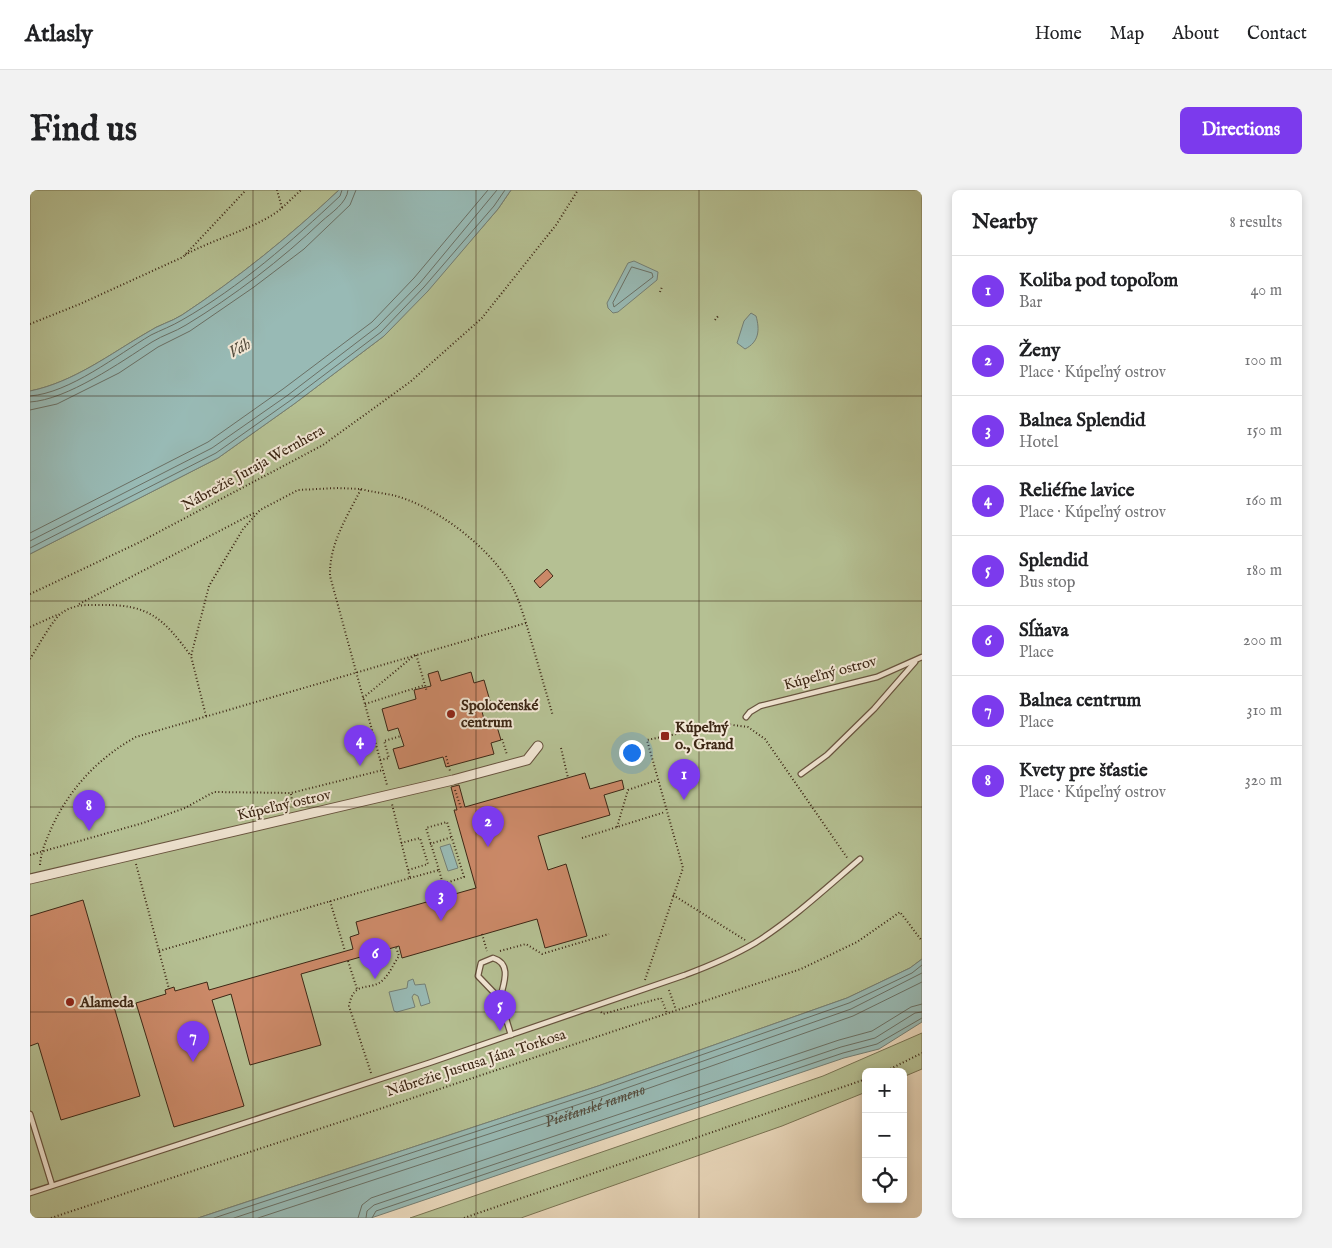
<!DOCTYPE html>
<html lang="en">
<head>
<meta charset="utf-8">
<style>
  :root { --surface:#fff; --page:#f2f2f2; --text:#202124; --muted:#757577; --line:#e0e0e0; --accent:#7c3aed }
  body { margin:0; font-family:"IM FELL English",serif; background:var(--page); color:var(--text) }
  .controls { position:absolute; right:15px; bottom:15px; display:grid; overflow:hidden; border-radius:8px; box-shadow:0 2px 8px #0003 }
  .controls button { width:45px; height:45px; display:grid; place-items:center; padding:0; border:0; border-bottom:1px solid var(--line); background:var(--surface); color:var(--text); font:25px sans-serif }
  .you { position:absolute; left:601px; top:562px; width:18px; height:18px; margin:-12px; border:4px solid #fff; border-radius:50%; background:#1a73e8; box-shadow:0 0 0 8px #1a73e833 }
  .badge { display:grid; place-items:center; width:32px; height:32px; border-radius:50%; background:var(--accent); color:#fff; font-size:16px; font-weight:700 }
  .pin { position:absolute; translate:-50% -41px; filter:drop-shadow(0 1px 2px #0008) }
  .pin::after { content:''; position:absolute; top:26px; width:18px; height:15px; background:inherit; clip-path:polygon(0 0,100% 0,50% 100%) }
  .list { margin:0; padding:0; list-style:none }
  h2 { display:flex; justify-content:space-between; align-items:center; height:65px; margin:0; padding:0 20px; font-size:21px }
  h2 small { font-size:16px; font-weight:400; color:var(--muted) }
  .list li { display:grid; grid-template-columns:32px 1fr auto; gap:15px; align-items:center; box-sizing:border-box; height:70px; padding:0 20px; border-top:1px solid var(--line) }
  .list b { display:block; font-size:19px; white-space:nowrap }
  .list p { margin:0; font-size:16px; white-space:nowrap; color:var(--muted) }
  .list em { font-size:16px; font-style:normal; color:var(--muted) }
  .icon { flex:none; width:28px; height:28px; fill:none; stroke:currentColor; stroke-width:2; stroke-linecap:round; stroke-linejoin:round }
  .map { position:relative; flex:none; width:892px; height:1028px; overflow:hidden; border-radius:8px }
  header { display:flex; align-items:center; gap:30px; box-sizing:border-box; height:70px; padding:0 25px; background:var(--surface); border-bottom:1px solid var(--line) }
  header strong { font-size:24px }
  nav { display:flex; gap:28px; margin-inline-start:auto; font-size:18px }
  .intro { display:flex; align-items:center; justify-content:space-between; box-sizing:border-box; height:120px; padding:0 30px }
  h1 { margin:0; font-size:35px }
  .button { padding:12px 22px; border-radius:8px; background:var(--accent); color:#fff; font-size:18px; font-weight:700 }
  main { display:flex; gap:30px; padding:0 30px }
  aside { flex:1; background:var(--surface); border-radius:8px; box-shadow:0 2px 8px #0003 }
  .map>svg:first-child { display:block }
</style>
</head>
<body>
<header>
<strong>Atlasly</strong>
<nav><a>Home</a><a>Map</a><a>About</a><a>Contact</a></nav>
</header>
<div class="intro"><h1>Find us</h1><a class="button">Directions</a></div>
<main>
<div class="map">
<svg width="892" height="1028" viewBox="0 0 892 1028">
  <rect width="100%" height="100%" fill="#ebdabe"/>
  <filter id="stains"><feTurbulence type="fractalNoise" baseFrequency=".004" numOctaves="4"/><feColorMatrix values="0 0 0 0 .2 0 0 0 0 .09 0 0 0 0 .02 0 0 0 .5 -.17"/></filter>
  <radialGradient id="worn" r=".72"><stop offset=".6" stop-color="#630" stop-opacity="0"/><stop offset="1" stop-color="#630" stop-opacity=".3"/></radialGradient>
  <g fill="#b5c093" stroke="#797454">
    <path d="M0 0H309C260 46 208 88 152 125 141 132 128 135 118 142 80 164 44 192 0 201Z"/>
    <polygon points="481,0 892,0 892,769 880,778 817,808 568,896 168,1028 0,1028 0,364 188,268 264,214 354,146 398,100 468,19"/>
    <polygon points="892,843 892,879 873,887 873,882 836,882 836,902 752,936 491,1028 380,1028 793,886"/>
  </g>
  <g fill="#98bab5" stroke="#747f75">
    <path d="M309 0H481L468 19 398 101 354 146 264 214 188 268 0 364V201C44 192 80 164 118 142 128 135 141 132 152 125 208 88 260 46 309 0Z"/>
    <polygon points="604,71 628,82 627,90 588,122 583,123 578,118 577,113 598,73"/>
    <path d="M721 123 726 126C730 140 729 152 715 159L707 153 714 131Z"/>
    <polygon points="420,654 428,678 418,681 410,657"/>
    <polygon points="892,769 892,832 849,859 814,868 341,1028 168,1028 568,896 817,808 880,778"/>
    <polygon points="383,789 385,795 395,794 400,813 391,816 388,806 384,804 382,807 385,817 367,822 364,821 359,802 377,798 378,791"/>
  </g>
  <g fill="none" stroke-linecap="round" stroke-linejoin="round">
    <g stroke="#6a7065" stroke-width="1">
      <polygon points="602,77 622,83 623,87 584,117 583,113"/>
      <path d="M0 206C40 203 87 165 121 145 131 140 142 136 152 130 210 97 262 51 310 6L312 0"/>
      <path d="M0 212C37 210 91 172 122 152 133 145 145 142 156 135 204 106 251 70 292 31 301 23 317 13 318 0"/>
      <polyline points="0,220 27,214 89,183 128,157 160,141 224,97 274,59 320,15 326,0"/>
      <polyline points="0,343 178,252 253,199 342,132 384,88 458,0"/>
      <polyline points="0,351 182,258 258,205 347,137 390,93 467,0"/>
      <polyline points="0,358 186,263 261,210 351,142 394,97 464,16 475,0"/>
      <polyline points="184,1028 569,901 819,813 882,783 892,775"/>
      <polyline points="204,1028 571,907 821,819 892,783"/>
      <path id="s1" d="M228 1028 574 914 823 826 892 792"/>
      <polyline points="328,1028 332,1015 341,1008 809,850 842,841 881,817 892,814"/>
      <polyline points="336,1028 337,1021 344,1015 811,857 845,848 885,823 892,822"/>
      <polyline points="342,1028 346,1021 813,863 847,854 892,828"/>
    </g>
  </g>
  <g fill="#cb8968" stroke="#3d2715">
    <polygon points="517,379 523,386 510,398 504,391"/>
    <polygon points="408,481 411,491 441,482 444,493 454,490 460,511 450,514 455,533 465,530 471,550 461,553 464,564 416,577 413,567 369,579 363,559 374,556 368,538 358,541 352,519 386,509 384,500 401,496 398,484"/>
    <polygon points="555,583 560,599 592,590 594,599 574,605 580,625 508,646 518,680 536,674 557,746 515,758 507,729 372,768 369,756 271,784 291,855 220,875 201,804 182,810 214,916 144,937 106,813 136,804 135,800 144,797 145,801 177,792 179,800 323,759 320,747 329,744 326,732 446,698 424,620 427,620 421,597 429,595 435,617"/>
    <polygon points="53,710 110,906 31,930 8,853 0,856 0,726"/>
  </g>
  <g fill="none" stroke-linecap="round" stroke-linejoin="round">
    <defs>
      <g id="lane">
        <polyline points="716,527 720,522 730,516 847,487 892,467"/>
        <polyline points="771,584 797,565 844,519 885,472"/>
        <path d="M463 768C483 774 473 795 470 809L448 786 451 773Z"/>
        <polyline points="470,809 481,845"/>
        <polyline points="0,924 22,995"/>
        <path d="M0 1003 399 873 655 785C679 776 703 766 725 753 763 729 796 698 830 669"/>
      </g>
      <polyline id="street" points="0,689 423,590 497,570 508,556"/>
    </defs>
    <use href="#lane" stroke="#68543f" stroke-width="7"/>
    <use href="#street" stroke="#68543f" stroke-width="11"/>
    <g stroke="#3d2715" stroke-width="2" stroke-dasharray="1 2.5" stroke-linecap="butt">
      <polyline points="252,18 271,0"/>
      <path d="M155 65C185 48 228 38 252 18L247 0"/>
      <polyline points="630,102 632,97"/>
      <polyline points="685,130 689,125"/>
      <polyline points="0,134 50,114 153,67 216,0"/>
      <path d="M331 299C342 302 352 303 362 305 404 315 455 354 478 390 487 403 491 418 496 433"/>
      <polyline points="0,404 108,353 293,255 380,192 452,128 526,35 548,0"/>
      <polyline points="49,414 226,322"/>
      <polyline points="0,437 29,424"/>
      <path d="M0 469C8 457 23 428 33 422 45 414 57 415 70 415 119 414 133 428 161 466"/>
      <polyline points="333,508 386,464 397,502"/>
      <polyline points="335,514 395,495"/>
      <path d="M176 526 161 466 179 396 213 339 230 320 268 300 307 298 331 299C317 327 299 354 300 386L357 595"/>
      <polyline points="472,549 477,565"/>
      <polyline points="531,558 538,588"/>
      <polyline points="416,566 420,581"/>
      <polyline points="350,570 359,568 354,551 371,546"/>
      <polyline points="425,600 431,618"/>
      <polyline points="261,604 263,617"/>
      <polyline points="587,637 598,600 627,590"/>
      <polyline points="552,648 635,622"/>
      <polyline points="371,653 390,648 398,674 378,680"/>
      <polyline points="400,654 422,647"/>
      <polyline points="0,665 113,633 155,618 184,602 261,603 353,580"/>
      <polyline points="106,674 139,799"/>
      <path d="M10 675C11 661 16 651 21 639 39 599 68 568 106 547L496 433 523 526"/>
      <polyline points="409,680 396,638 417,632 434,687 413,694"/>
      <polyline points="380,688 409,680 416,705"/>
      <polyline points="643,705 715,750"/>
      <polyline points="300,711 315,761"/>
      <polyline points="452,744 457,761"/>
      <polyline points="129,761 380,688 362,614"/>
      <polyline points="470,761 496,754 512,764 579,744"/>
      <polyline points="318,771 327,799"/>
      <polyline points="615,790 653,678 617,550 695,534 718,537 735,549 818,669"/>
      <polyline points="639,800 646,820"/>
      <polyline points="571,822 573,824 631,808 637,823"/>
      <polyline points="854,882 892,863"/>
      <path d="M341 883 319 816C324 788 341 803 354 789 360 783 364 773 369 766L366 757"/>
      <polyline points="21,1028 771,779 827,752 870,722 892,751"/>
      <polyline points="434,1028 836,889"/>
    </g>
    <use href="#lane" stroke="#f2e7d5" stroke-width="4.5"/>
    <use href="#street" stroke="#f2e7d5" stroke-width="9"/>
  </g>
  <path fill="none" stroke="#3d2715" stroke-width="1" stroke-opacity="0.55" d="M223 0V1028M446 0V1028M669 0V1028M0 206H892M0 411H892M0 617H892M0 822H892"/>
  <g fill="#8f2418" stroke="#f2e7d5" stroke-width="2">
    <circle cx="421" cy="524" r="5"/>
    <rect x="630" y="541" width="10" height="10" rx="2.5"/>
    <circle cx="40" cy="812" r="5"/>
  </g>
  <g text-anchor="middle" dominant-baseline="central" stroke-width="4" stroke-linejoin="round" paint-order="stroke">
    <g font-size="15" fill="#3d2715" stroke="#f2e7d5">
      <text transform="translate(223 278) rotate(-29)">Nábrežie Juraja Wernhera</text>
      <text transform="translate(800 483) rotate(-15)">Kúpeľný ostrov</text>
      <text transform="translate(254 615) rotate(-13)">Kúpeľný ostrov</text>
      <text transform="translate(446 873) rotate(-18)">Nábrežie Justusa Jána Torkosa</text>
    </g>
    <g font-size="15" font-weight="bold" fill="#3d2715" stroke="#f2e7d5" text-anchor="start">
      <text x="431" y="515">Spoločenské<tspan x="431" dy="17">centrum</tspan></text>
      <text x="645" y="537">Kúpeľný<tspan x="645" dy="17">o., Grand</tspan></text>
      <text x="50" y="812">Alameda</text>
    </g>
    <g font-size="16" font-style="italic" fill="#544c3d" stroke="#f2e7d5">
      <text transform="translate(210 159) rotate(-30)">Váh</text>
      <text stroke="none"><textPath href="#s1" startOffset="355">Piešťanské rameno</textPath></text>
    </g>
  </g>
  <rect width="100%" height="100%" filter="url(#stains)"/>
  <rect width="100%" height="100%" fill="url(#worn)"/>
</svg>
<div class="controls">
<button>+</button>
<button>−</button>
<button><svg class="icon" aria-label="locate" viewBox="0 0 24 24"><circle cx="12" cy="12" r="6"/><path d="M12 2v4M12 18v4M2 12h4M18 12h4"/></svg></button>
</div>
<div class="you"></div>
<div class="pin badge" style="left:654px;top:610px">1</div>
<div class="pin badge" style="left:458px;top:657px">2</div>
<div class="pin badge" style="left:411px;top:731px">3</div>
<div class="pin badge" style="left:330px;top:576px">4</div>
<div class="pin badge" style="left:470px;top:841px">5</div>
<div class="pin badge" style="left:345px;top:789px">6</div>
<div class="pin badge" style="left:163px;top:872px">7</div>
<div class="pin badge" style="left:59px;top:641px">8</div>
</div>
<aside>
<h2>Nearby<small>8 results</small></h2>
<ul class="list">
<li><span class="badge">1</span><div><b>Koliba pod topoľom</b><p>Bar</p></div><em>40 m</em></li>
<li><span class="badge">2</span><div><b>Ženy</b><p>Place · Kúpeľný ostrov</p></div><em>100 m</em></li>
<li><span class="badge">3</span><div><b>Balnea Splendid</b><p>Hotel</p></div><em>150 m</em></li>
<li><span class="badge">4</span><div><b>Reliéfne lavice</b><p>Place · Kúpeľný ostrov</p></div><em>160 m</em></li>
<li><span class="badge">5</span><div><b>Splendid</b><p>Bus stop</p></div><em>180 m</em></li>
<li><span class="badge">6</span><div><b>Sĺňava</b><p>Place</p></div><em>200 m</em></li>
<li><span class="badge">7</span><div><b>Balnea centrum</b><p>Place</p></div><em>310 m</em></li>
<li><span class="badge">8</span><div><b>Kvety pre šťastie</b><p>Place · Kúpeľný ostrov</p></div><em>320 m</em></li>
</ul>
</aside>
</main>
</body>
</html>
